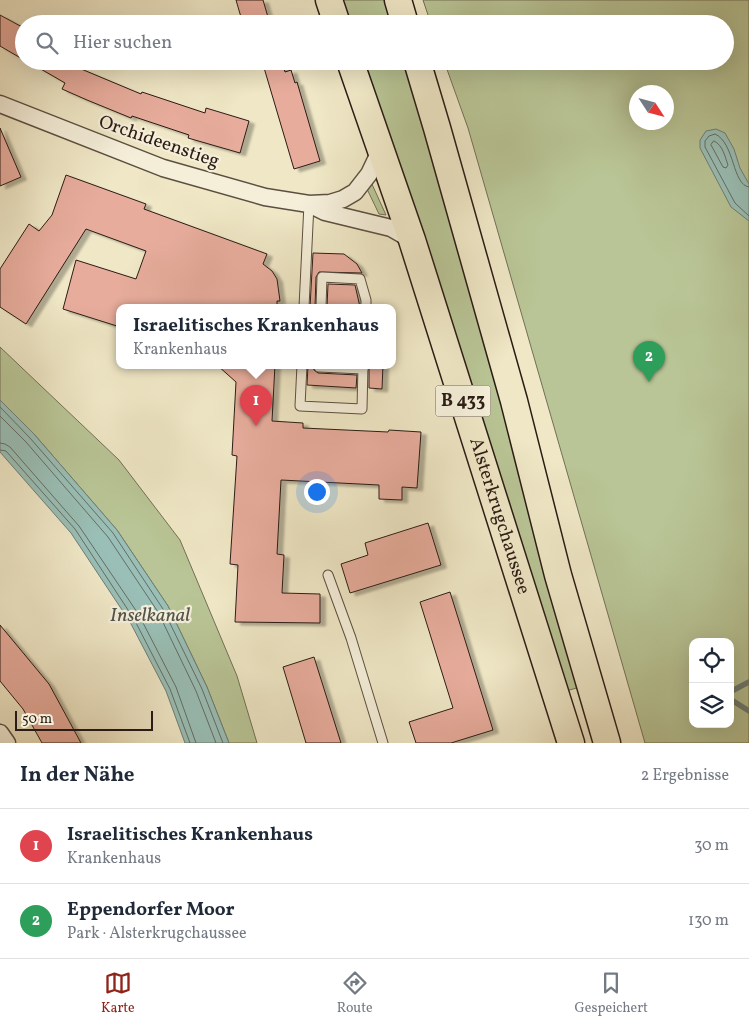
<!DOCTYPE html>
<html lang="de">
<head>
<meta charset="utf-8">
<style>
  :root { --surface:#fff; --page:#f2f2f3; --text:#1f2937; --muted:#747a83; --line:#e0e1e3; --accent:#8f2418 }
  body { margin:0; font-family:Vollkorn,serif; background:var(--page); color:var(--text) }
  .controls { position:absolute; right:15px; bottom:15px; display:grid; overflow:hidden; border-radius:10px; box-shadow:0 5px 20px #0002 }
  .controls button { width:45px; height:45px; display:grid; place-items:center; padding:0; border:0; border-bottom:1px solid var(--line); background:var(--surface); color:var(--text); font:25px sans-serif }
  .compass { position:absolute; left:629px; top:85px; width:45px; height:45px; border-radius:50%; background:var(--surface); box-shadow:0 5px 20px #0002; rotate:126deg }
  .scale { position:absolute; left:15px; bottom:12px; width:138px; box-sizing:border-box; padding-left:5px; border:2px solid #2b1c15; border-top:0; font-size:14px; line-height:18px; white-space:nowrap; color:#2b1c15; -webkit-text-stroke:4px #f5efda; paint-order:stroke }
  .you { position:absolute; left:316px; top:491px; width:18px; height:18px; margin:-12px; border:4px solid #fff; border-radius:50%; background:#1a73e8; box-shadow:0 0 0 8px #1a73e833 }
  .badge { display:grid; place-items:center; width:32px; height:32px; border-radius:50%; background:var(--accent); color:#fff; font-size:16px; font-weight:700 }
  .pin { position:absolute; translate:-50% -41px; filter:drop-shadow(0 1px 2px #0008) }
  .pin::after { content:''; position:absolute; top:26px; width:18px; height:15px; background:inherit; clip-path:polygon(0 0,100% 0,50% 100%) }
  .popup { position:absolute; left:116px; top:304px; width:280px; height:65px; box-sizing:border-box; display:grid; place-content:center; border-radius:10px; background:var(--surface); filter:drop-shadow(0 1px 4px #0005); font-size:16px; white-space:nowrap; color:var(--muted) }
  .popup b { font-size:19px; color:var(--text) }
  .popup::after { content:''; position:absolute; left:50%; top:100%; margin-left:-10px; border:10px solid transparent; border-top-color:var(--surface) }
  .list { margin:0; padding:0; list-style:none }
  h2 { display:flex; justify-content:space-between; align-items:center; height:65px; margin:0; padding:0 20px; font-size:21px }
  h2 small { font-size:16px; font-weight:400; color:var(--muted) }
  .list li { display:grid; grid-template-columns:32px 1fr auto; gap:15px; align-items:center; box-sizing:border-box; height:75px; padding:0 20px; border-top:1px solid var(--line) }
  .list b { display:block; font-size:19px; white-space:nowrap }
  .list p { margin:0; font-size:16px; white-space:nowrap; color:var(--muted) }
  .list em { font-size:16px; font-style:normal; color:var(--muted) }
  .icon { flex:none; width:28px; height:28px; fill:none; stroke:currentColor; stroke-width:2; stroke-linecap:round; stroke-linejoin:round }
  .map { position:relative; flex:none; width:749px; height:743px; overflow:hidden }
  .search { position:absolute; background:var(--surface); box-shadow:0 5px 20px #0002; left:15px; right:15px; top:15px; height:55px; display:flex; align-items:center; gap:12px; box-sizing:border-box; padding:0 18px; border-radius:28px; color:var(--muted); font-size:19px }
  .sheet { height:215px; background:var(--surface) }
  nav { display:flex; justify-content:space-around; align-items:center; box-sizing:border-box; height:70px; border-top:1px solid var(--line); background:var(--surface); font-size:14px; color:var(--muted) }
  nav a { display:grid; justify-items:center; gap:2px }
  nav .on { color:var(--accent) }
  .map>svg:first-child { display:block }
</style>
</head>
<body>
<div class="map">
<svg width="749" height="743" viewBox="0 0 749 743">
  <defs>
    <filter id="shadow"><feDropShadow dx="5.5" dy="3" stdDeviation="1" flood-color="#0004"/></filter>
  </defs>
  <rect width="100%" height="100%" fill="#efe7c6"/>
  <filter id="stains"><feTurbulence type="fractalNoise" baseFrequency=".004" numOctaves="4"/><feColorMatrix values="0 0 0 0 .2 0 0 0 0 .09 0 0 0 0 .02 0 0 0 .5 -.17"/></filter>
  <radialGradient id="worn" r=".72"><stop offset=".6" stop-color="#630" stop-opacity="0"/><stop offset="1" stop-color="#630" stop-opacity=".3"/></radialGradient>
  <g fill="#b9c596" stroke="#727056" fill-rule="evenodd">
    <polygon points="340,0 388,0 396,24 348,24"/>
    <path d="M423 0H749V743H645L468 128 444 61H725V24H431ZM636 92H666V122H636ZM693 642H730V724H693Z"/>
    <polygon points="361,61 407,61 580,687 566,691"/>
    <polygon points="371,182 386,215 379,214 367,189"/>
    <polygon points="0,347 119,460 180,540 237,676 257,743 229,743 207,687 168,606 117,530 34,434 0,400"/>
  </g>
  <g fill="#9abfb6" stroke="#6e7e76">
    <polygon points="716,129 725,133 734,149 740,168 749,184 749,221 731,207 700,148 700,140 706,131"/>
    <polygon points="0,400 34,434 117,530 168,606 207,687 229,743 185,743 166,691 130,622 71,533 0,452"/>
  </g>
  <g fill="none" stroke-linecap="round" stroke-linejoin="round">
    <g stroke="#626e66" stroke-width="1">
      <path d="M714 141C723 145 725 157 728 165L726 168 723 167 711 145Z"/>
      <path d="M749 187C732 185 735 143 715 134L709 136 705 141V147L735 203 749 216"/>
      <polyline points="0,407 30,438 113,533 163,609 202,689 223,743"/>
      <polyline points="0,416 26,442 108,537 158,612 196,691 216,743"/>
      <polyline points="0,443 5,444 10,447 79,526 139,615 176,687 196,743"/>
      <polyline points="0,450 6,451 75,529 134,619 170,689 190,743"/>
    </g>
    <g stroke="#6e7e76" stroke-width="5.5">
      <polyline points="730,692 749,682"/>
      <polyline points="730,699 749,711"/>
    </g>
  </g>
  <g fill="#e7ac9c" stroke="#2b1c15" filter="url(#shadow)">
    <polygon points="236,0 263,0 270,24 243,24"/>
    <polygon points="0,15 24,28 24,60 0,46"/>
    <polygon points="27,61 76,61 74,66 141,94 142,92 205,113 206,108 249,121 240,153 188,138 189,135 132,116 131,118 87,100 62,89 65,83"/>
    <polygon points="262,61 282,61 285,72 291,70 295,83 297,82 320,161 294,169"/>
    <polygon points="0,128 21,177 0,186"/>
    <polygon points="66,175 146,204 144,209 267,254 263,264 272,271 277,279 280,301 277,301 277,307 120,307 120,327 63,309 76,260 136,279 146,251 86,229 26,324 0,307 0,269 29,224 39,231 52,215"/>
    <polygon points="313,253 344,254 357,264 362,273 319,272 316,277 315,307 310,307"/>
    <polygon points="328,284 355,285 360,307 327,307"/>
    <polygon points="217,365 275,365 272,421 303,423 303,428 388,432 389,430 421,432 417,488 402,487 402,500 379,499 379,485 281,480 277,554 284,555 282,593 320,594 320,623 235,622 238,565 230,564 237,456 232,455 236,382"/>
    <polygon points="308,365 313,365 314,370 318,373 357,375 356,388 307,385"/>
    <polygon points="369,365 383,365 382,389 369,388"/>
    <polygon points="428,523 441,565 350,593 341,564 368,555 365,543"/>
    <polygon points="450,592 493,730 451,743 416,743 409,722 453,708 420,602"/>
    <polygon points="0,625 49,684 81,743 42,743 23,709 0,681"/>
    <polygon points="314,657 341,743 306,743 283,667"/>
  </g>
  <g fill="none" stroke-linecap="round" stroke-linejoin="round">
    <defs>
      <g id="service">
        <polyline points="304,307 309,204"/>
        <polyline points="321,307 322,277 360,279 366,300 366,307"/>
        <polyline points="302,365 300,406 362,409 363,365"/>
        <polyline points="319,365 319,367 363,369"/>
        <polyline points="328,575 351,638 383,743"/>
      </g>
      <g id="minor">
        <polyline points="0,104 163,168 265,197 309,204 330,203 343,199 355,192 369,174 381,149"/>
        <polyline points="313,206 325,212 391,228 412,240"/>
        <polyline points="0,733 7,743"/>
      </g>
      <g id="primary">
        <polyline points="329,0 337,24"/>
        <polyline points="398,0 405,24"/>
        <path id="s1" d="M350 61 412 240 571 743"/>
        <polyline points="417,61 437,128 514,401 558,575 607,743"/>
      </g>
    </defs>
    <use href="#service" stroke="#5c4f41" stroke-width="11"/>
    <use href="#minor" stroke="#5c4f41" stroke-width="19"/>
    <use href="#primary" stroke="#2b1c15" stroke-width="29"/>
    <use href="#service" stroke="#f5efda" stroke-width="9"/>
    <use href="#minor" stroke="#f5efda" stroke-width="16"/>
    <use href="#primary" stroke="#efe7c6" stroke-width="26"/>
  </g>
  <g text-anchor="middle" dominant-baseline="central" stroke-width="4.5" stroke-linejoin="round" paint-order="stroke">
    <rect fill="#f5efda" stroke="#685b50" stroke-width="1" x="435.5" y="385.5" width="55" height="31" rx="4"/>
    <g font-size="18" font-weight="bold" fill="#2b1c15">
      <text x="463" y="401">B 433</text>
    </g>
    <g font-size="19" fill="#2b1c15" stroke="#f5efda">
      <text transform="translate(159 142) rotate(19)">Orchideenstieg</text>
      <text stroke="none"><textPath href="#s1" startOffset="479">Alsterkrugchaussee</textPath></text>
    </g>
    <g font-size="20" font-style="italic" fill="#52554d" stroke="#f5efda">
      <text x="150" y="616">Inselkanal</text>
    </g>
  </g>
  <rect width="100%" height="100%" filter="url(#stains)"/>
  <rect width="100%" height="100%" fill="url(#worn)"/>
</svg>
<div class="controls">
<button><svg class="icon" aria-label="locate" viewBox="0 0 24 24"><circle cx="12" cy="12" r="6"/><path d="M12 2v4M12 18v4M2 12h4M18 12h4"/></svg></button>
<button><svg class="icon" aria-label="layers" viewBox="0 0 24 24"><path d="M12 4l9 5-9 5-9-5zM3 14l9 5 9-5"/></svg></button>
</div>
<svg class="compass" viewBox="-18 -18 36 36"><path d="M0-13l5 13h-10z" fill="#e53935"/><path d="M0 13l5-13h-10z" fill="#747a83"/></svg>
<div class="scale">50 m</div>
<div class="you"></div>
<div class="pin badge" style="left:256px;top:426px;background:#e0444e">1</div>
<div class="popup"><b>Israelitisches Krankenhaus</b>Krankenhaus</div>
<div class="pin badge" style="left:649px;top:382px;background:#2e9e5b">2</div>
<div class="search"><svg class="icon" aria-label="search" viewBox="0 0 24 24"><circle cx="10" cy="10" r="6"/><path d="M15 15l6 6"/></svg>Hier suchen</div>
</div>
<section class="sheet">
<h2>In der Nähe<small>2 Ergebnisse</small></h2>
<ul class="list">
<li><span class="badge" style="background:#e0444e">1</span><div><b>Israelitisches Krankenhaus</b><p>Krankenhaus</p></div><em>30 m</em></li>
<li><span class="badge" style="background:#2e9e5b">2</span><div><b>Eppendorfer Moor</b><p>Park · Alsterkrugchaussee</p></div><em>130 m</em></li>
</ul>
</section>
<nav>
<a class="on"><svg class="icon" aria-label="map" viewBox="0 0 24 24"><path d="M3 6l6-2 6 2 6-2v14l-6 2-6-2-6 2zM9 4v14M15 6v14"/></svg>Karte</a>
<a><svg class="icon" aria-label="directions" viewBox="0 0 24 24"><path d="M12 3l9 9-9 9-9-9zM9 14v-3h6M13 9l2 2-2 2"/></svg>Route</a>
<a><svg class="icon" aria-label="saved" viewBox="0 0 24 24"><path d="M7 4h10v16l-5-4-5 4z"/></svg>Gespeichert</a>
</nav>
</body>
</html>
